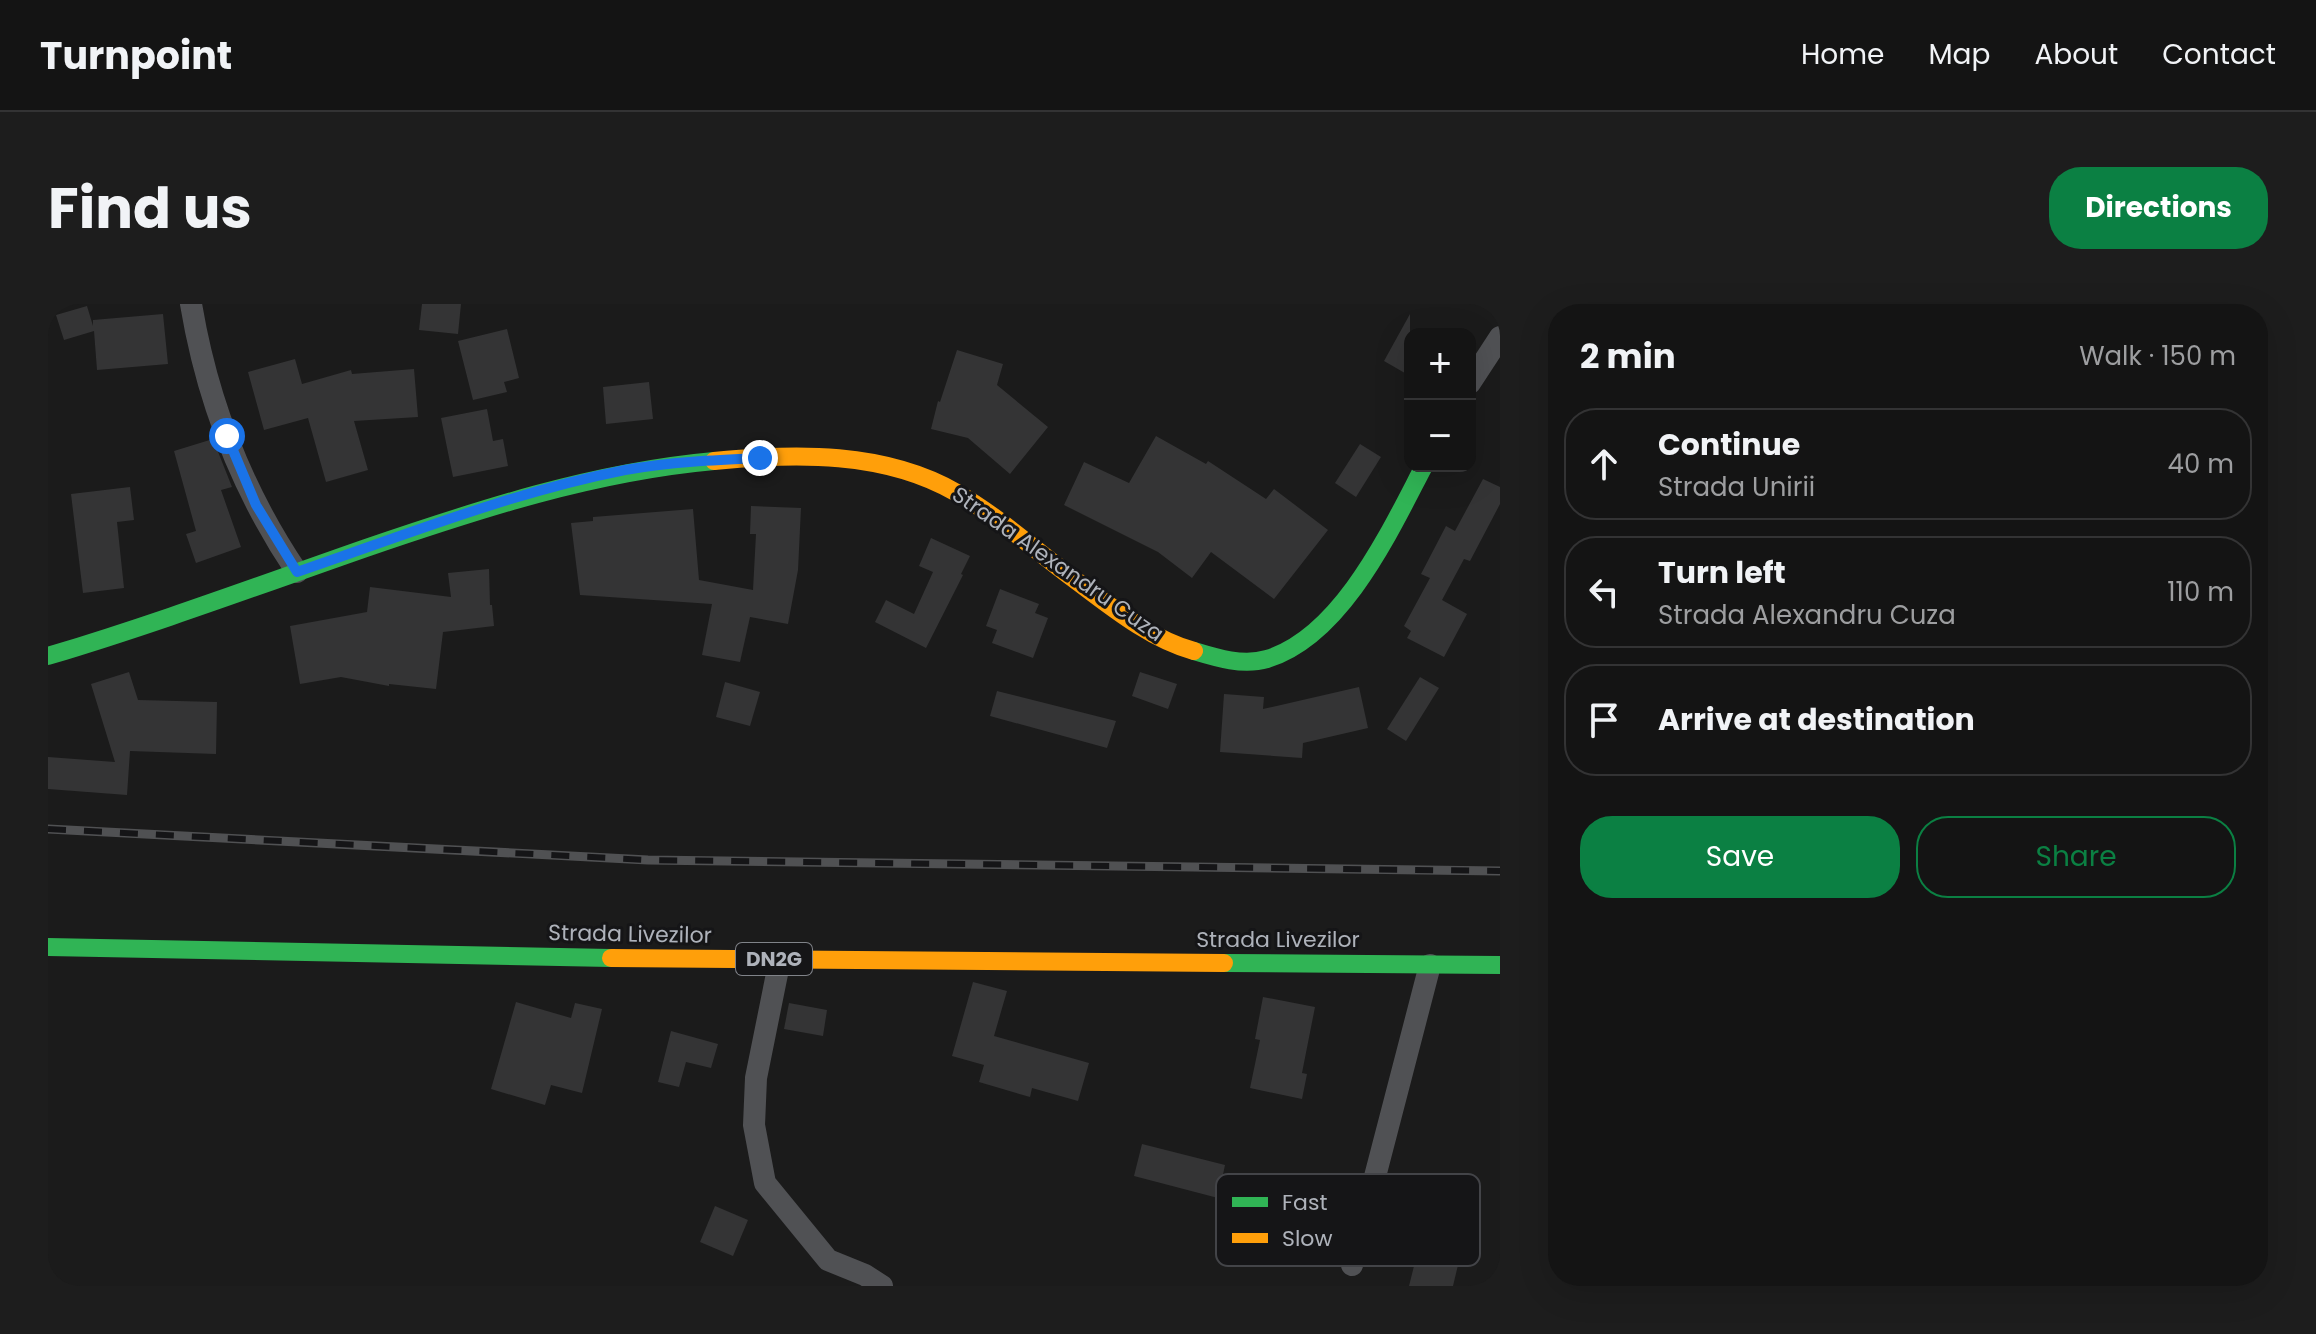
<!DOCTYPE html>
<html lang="en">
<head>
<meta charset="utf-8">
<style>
  :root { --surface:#141414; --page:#1d1d1d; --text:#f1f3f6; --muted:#9d9ea0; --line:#333334; --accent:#0b8043 }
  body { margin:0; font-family:Poppins,sans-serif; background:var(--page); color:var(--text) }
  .controls { position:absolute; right:24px; top:24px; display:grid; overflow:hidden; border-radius:16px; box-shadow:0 8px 32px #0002 }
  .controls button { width:72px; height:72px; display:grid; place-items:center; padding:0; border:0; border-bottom:2px solid var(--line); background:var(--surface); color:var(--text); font:40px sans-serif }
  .stop { position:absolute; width:24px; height:24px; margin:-18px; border:6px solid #1a73e8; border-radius:50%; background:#fff }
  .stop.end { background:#1a73e8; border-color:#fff; box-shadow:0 2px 8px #0008 }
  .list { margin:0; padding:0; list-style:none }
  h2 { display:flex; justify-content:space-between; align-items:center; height:104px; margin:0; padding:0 32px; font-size:34px }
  h2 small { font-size:26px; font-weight:400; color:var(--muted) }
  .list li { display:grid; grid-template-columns:52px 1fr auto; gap:24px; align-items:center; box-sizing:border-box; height:112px; margin:0 16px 16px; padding:0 16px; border:2px solid var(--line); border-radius:32px }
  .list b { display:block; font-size:30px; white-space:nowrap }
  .list p { margin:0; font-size:26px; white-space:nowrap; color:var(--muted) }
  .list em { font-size:26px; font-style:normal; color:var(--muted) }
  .actions { display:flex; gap:16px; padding:24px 32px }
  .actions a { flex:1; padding:18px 0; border:2px solid var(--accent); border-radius:32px; text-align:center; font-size:28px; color:var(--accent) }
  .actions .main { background:var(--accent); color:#fff }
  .icon { flex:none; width:44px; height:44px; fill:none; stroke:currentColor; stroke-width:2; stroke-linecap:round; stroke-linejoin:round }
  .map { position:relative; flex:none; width:1452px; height:982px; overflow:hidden; border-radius:32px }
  header { display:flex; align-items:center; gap:48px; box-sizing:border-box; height:112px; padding:0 40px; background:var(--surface); border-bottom:2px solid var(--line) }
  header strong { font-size:38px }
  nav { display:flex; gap:44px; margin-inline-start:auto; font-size:28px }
  .intro { display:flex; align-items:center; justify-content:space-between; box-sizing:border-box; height:192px; padding:0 48px }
  h1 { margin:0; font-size:56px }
  .button { padding:20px 36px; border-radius:32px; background:var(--accent); color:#fff; font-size:28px; font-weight:700 }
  main { display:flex; gap:48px; padding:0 48px }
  aside { flex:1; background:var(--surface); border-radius:32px; box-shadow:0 8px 32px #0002 }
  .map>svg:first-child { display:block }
</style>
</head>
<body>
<header>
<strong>Turnpoint</strong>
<nav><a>Home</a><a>Map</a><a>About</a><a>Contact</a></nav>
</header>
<div class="intro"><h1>Find us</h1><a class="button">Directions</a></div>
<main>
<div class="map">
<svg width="1452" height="982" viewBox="0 0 1452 982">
  <rect width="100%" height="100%" fill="#1b1b1b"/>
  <g fill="#343435">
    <polygon points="374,0 413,0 410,30 371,26"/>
    <polygon points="39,2 45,22 45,16 115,10 120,60 49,66 46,27 16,36 8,11"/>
    <polygon points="1362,10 1362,72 1336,57"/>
    <polygon points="459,25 471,74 456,78 459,88 425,96 410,37"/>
    <polygon points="909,46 955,60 949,81 1000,123 962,170 920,134 883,125 890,97 892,98"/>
    <polygon points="247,55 254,80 303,66 304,70 366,65 370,113 306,117 320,166 278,178 260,114 216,126 200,68"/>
    <polygon points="601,78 605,115 558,120 555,83"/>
    <polygon points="439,105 445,137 455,135 460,162 405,173 393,114"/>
    <polygon points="1108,132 1158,160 1160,157 1218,195 1226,185 1280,226 1226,295 1163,248 1144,274 1110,248 1016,201 1036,158 1081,179"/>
    <polygon points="165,135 184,183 173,186 193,243 148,259 138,230 148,227 126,147"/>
    <polygon points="1312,140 1333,153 1308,193 1287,179"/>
    <polygon points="1435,175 1452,183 1452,200 1422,257 1416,255 1394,296 1419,310 1396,353 1359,334 1363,327 1356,322 1382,274 1373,270 1398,222 1407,227"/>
    <polygon points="82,183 86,216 69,218 76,284 35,289 23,190"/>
    <polygon points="703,202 753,204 750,266 740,320 702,313 692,358 654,351 664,300 532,291 523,219 545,217 545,213 645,205 651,276 705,286 708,230 702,230"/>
    <polygon points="883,234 922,252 913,270 915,271 878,344 827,318 838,296 866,310 885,268 871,262"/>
    <polygon points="441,265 442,301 444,301 446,322 395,328 388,385 341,380 341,382 293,373 252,380 242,322 319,308 322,283 403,293 400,269"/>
    <polygon points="952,285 991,300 987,309 1000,314 985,354 944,339 949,326 938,322"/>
    <polygon points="81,368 90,396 169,398 168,450 82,447 79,491 0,485 0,453 67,458 43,380"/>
    <polygon points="1092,368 1129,380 1120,405 1084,392"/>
    <polygon points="1372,373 1391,384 1358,437 1339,425"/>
    <polygon points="677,378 712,388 702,422 668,413"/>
    <polygon points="1311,383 1320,424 1255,439 1254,454 1172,448 1176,390 1216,393 1215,405"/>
    <polygon points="949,387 1068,417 1059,444 942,412"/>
    <polygon points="925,678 959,687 946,732 1041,759 1030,797 984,784 982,793 931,778 936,761 904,752"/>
    <polygon points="1215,693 1267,703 1254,769 1259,770 1254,795 1202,784 1212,736 1207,735"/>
    <polygon points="468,698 523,714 527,699 554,705 534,789 503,781 497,801 443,785"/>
    <polygon points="741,699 779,706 775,732 736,725"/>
    <polygon points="623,727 670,740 663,764 638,758 631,783 610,778"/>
    <polygon points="1094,840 1177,861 1170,894 1086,872"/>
    <polygon points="667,902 700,916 685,952 652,938"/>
    <polygon points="1369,950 1410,961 1405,982 1361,982"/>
  </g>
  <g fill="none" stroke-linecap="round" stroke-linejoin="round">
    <g stroke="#505154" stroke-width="22">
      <path d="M143 0C159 96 195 188 249 268"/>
      <polyline points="1422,79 1452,33"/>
      <polyline points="732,655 708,774 706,821 717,879 780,956 817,971 834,982"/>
      <polyline points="1304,961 1382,661"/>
    </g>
    <g stroke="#30b455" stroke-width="18">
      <path d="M1146 347C1169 354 1195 362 1219 355 1294 332 1342 227 1376 162"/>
      <path d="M0 352C107 320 212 281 318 244 432 205 545 168 666 157"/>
      <polyline points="0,643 563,654"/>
      <polyline points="1176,659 1452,661"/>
    </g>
    <g stroke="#ff9f0a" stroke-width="18">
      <path d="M666 157C747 149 837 147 909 189 951 213 988 247 1026 275 1062 302 1102 335 1146 347"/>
      <polyline points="563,654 1176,659"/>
    </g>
    <defs>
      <polyline id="rail" points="0,525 600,556 1452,567"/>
    </defs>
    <use href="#rail" stroke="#505153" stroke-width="9"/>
    <use href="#rail" stroke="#151517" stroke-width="6" stroke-dasharray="18" stroke-linecap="butt"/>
  </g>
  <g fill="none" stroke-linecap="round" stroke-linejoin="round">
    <path stroke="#1a73e8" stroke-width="10" d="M179 132 208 201 249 268C357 231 465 188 577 166 622 158 667 156 712 154"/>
  </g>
  <g text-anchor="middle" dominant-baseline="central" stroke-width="6" stroke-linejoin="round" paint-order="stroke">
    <rect fill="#151517" stroke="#808389" stroke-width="2" x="688" y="639" width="76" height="32" rx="6"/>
    <g font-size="20" font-weight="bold" fill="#aeb2ba">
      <text x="726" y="655">DN2G</text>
    </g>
    <g font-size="22" fill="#aeb2ba" stroke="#151517">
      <text transform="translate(1010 260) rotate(35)">Strada Alexandru Cuza</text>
      <text transform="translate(582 630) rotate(1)">Strada Livezilor</text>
      <text x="1230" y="635">Strada Livezilor</text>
    </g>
  </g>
  <rect x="1168" y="870" width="264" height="92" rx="12" fill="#151517" stroke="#434448" stroke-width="2"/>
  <rect x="1184" y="893" width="36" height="10" fill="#30b455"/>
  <rect x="1184" y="929" width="36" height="10" fill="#ff9f0a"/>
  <g font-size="22" fill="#aeb2ba">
    <text x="1234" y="906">Fast</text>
    <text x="1234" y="942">Slow</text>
  </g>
</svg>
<div class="controls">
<button>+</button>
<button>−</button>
</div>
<div class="stop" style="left:179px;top:132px"></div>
<div class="stop end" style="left:712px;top:154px"></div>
</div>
<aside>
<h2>2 min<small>Walk · 150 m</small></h2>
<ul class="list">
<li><svg class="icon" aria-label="ahead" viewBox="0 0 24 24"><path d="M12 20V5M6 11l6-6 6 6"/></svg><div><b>Continue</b><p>Strada Unirii</p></div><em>40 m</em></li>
<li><svg class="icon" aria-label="left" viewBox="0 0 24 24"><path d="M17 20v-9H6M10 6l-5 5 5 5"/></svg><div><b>Turn left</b><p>Strada Alexandru Cuza</p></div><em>110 m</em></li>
<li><svg class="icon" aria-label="arrive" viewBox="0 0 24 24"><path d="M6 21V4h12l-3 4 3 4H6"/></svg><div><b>Arrive at destination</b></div></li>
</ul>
<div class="actions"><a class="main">Save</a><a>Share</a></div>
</aside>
</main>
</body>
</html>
